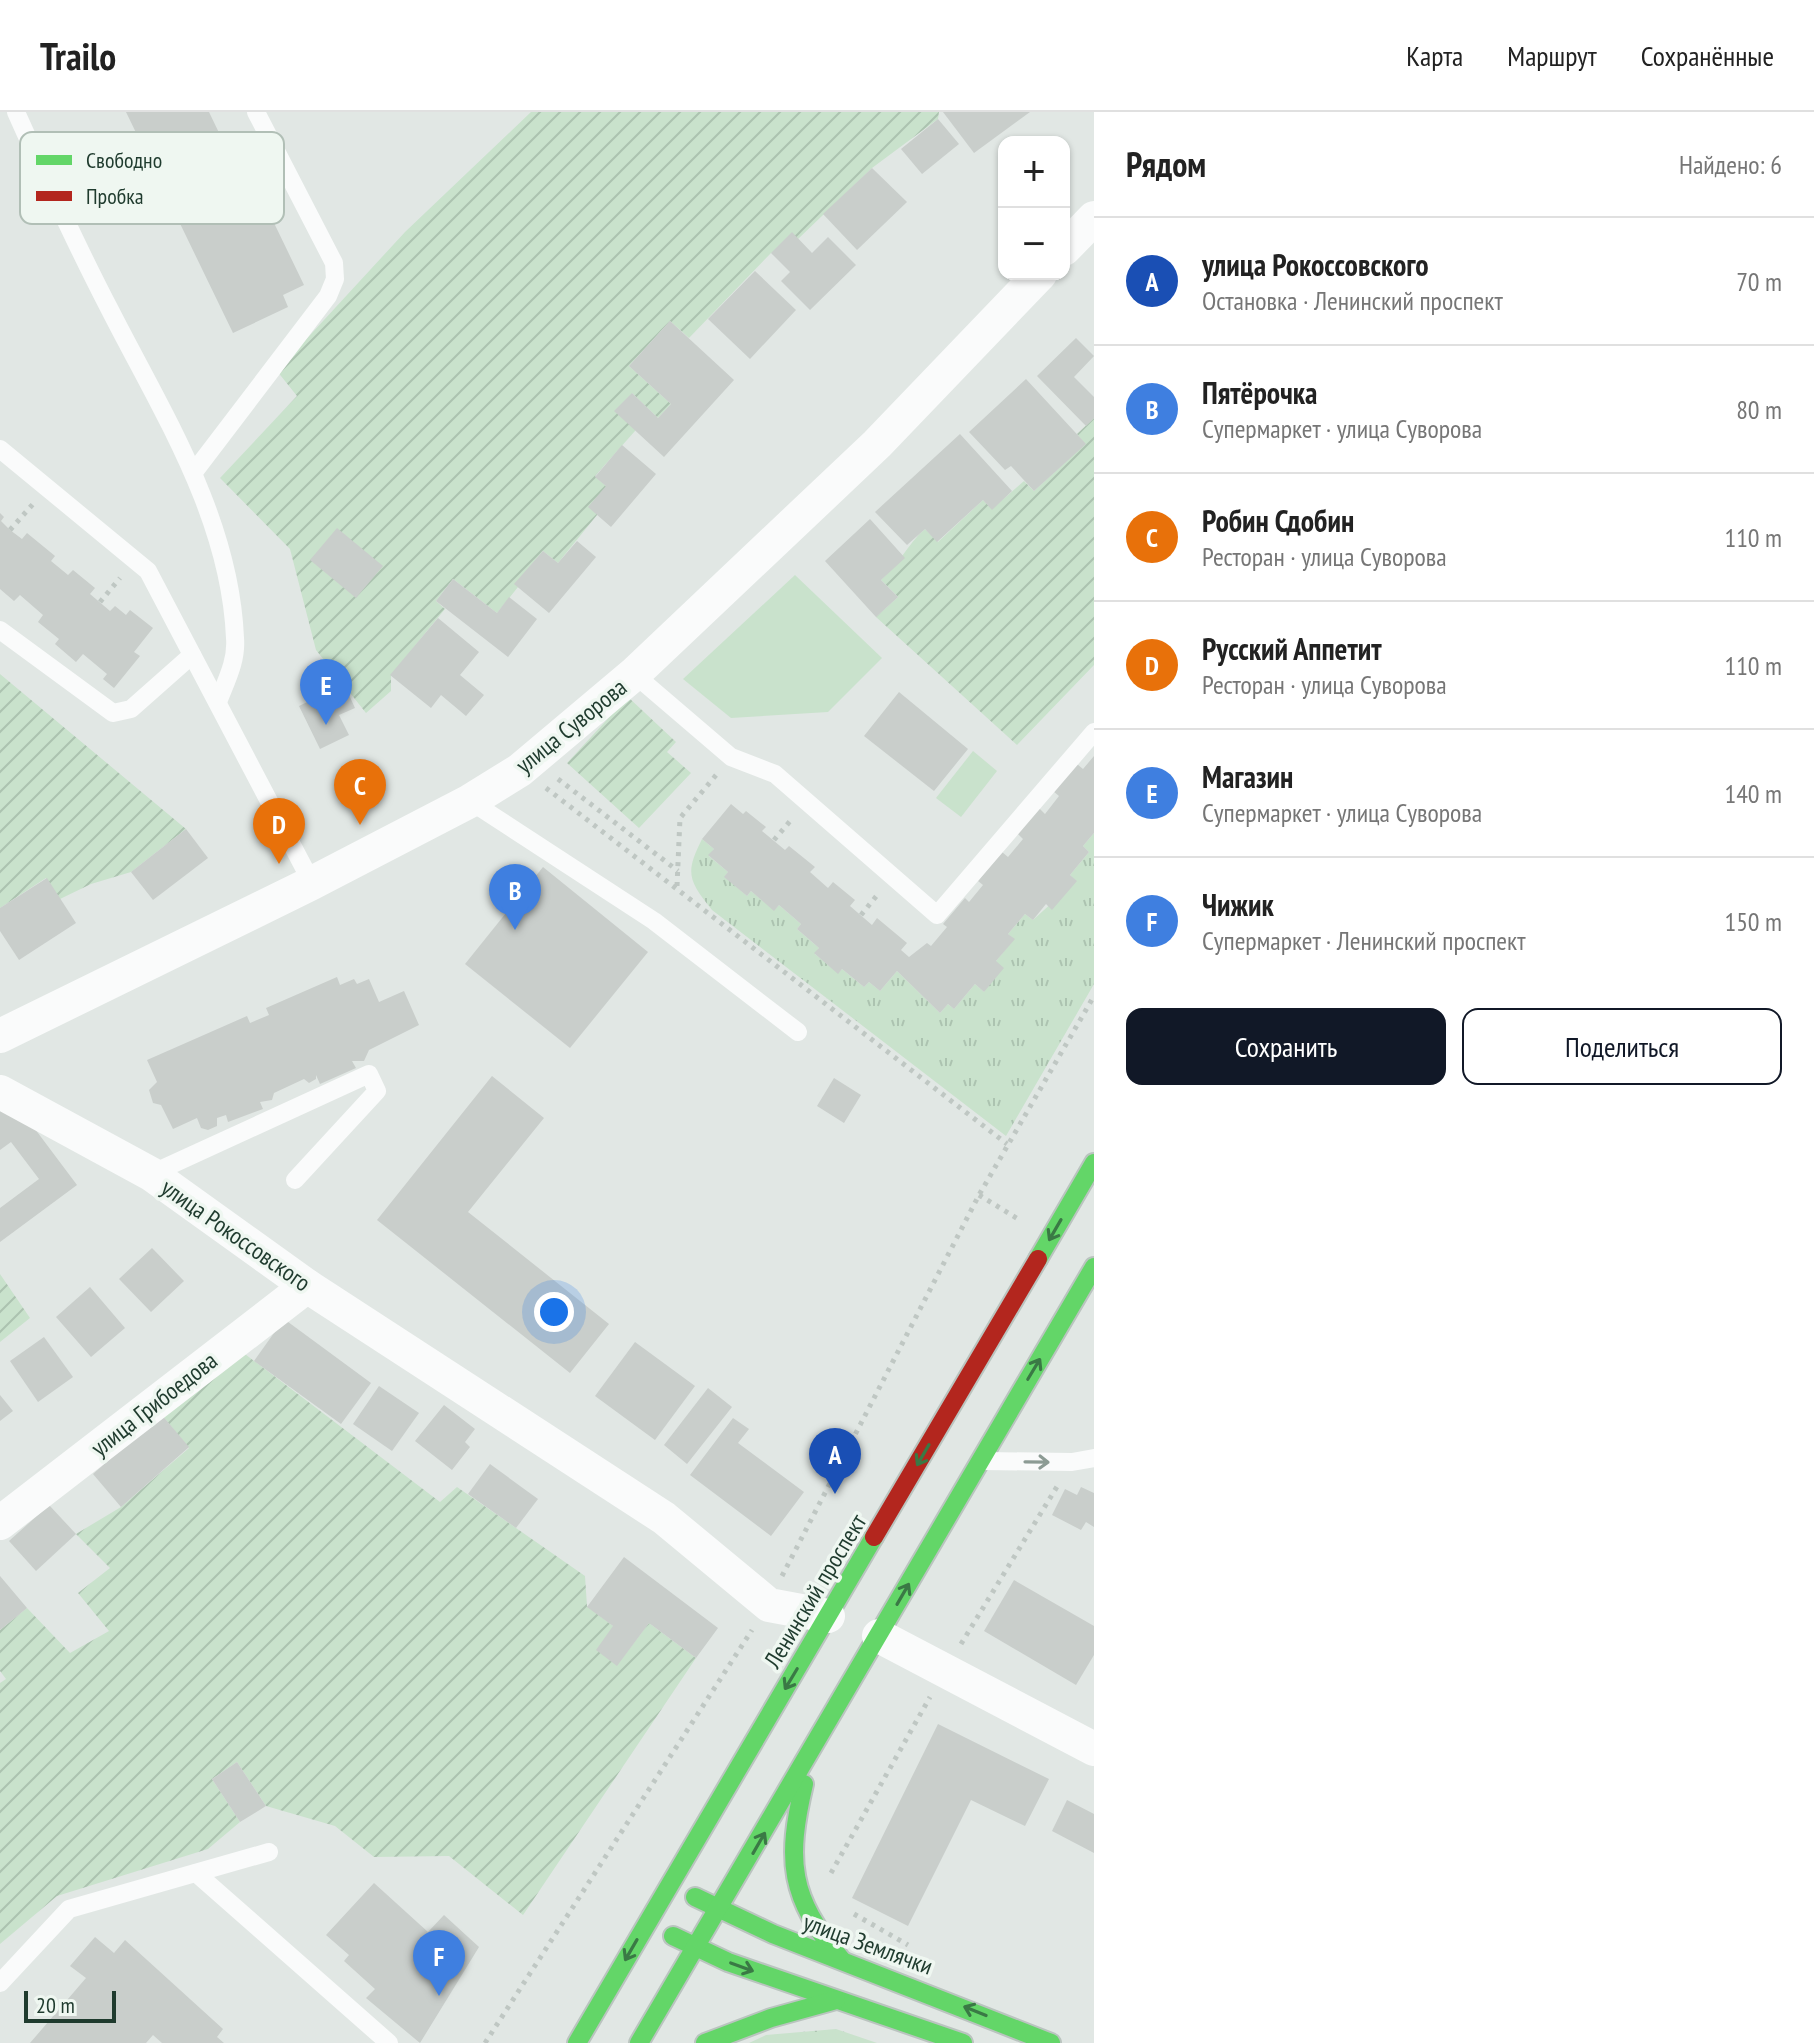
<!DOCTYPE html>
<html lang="ru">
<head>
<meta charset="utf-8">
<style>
  :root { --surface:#fff; --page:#f6f6f6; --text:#222; --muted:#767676; --line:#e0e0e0; --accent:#111827 }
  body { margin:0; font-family:"PT Sans Narrow",sans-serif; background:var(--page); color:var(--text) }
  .controls { position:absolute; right:24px; top:24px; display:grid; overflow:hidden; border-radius:16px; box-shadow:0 2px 6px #0004 }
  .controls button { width:72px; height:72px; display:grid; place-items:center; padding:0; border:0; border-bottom:2px solid var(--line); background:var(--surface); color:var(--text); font:40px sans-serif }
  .scale { position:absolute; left:24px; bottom:20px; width:92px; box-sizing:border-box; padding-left:8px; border:4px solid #1f3b2e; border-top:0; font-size:22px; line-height:28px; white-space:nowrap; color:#1f3b2e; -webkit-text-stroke:6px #eff7f1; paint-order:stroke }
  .you { position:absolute; left:554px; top:1200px; width:28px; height:28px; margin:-20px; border:6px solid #fff; border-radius:50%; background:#1a73e8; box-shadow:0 0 0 12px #1a73e833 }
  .badge { display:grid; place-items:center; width:52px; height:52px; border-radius:50%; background:var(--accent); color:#fff; font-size:26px; font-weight:700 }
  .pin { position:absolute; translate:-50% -66px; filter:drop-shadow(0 2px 4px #0008) }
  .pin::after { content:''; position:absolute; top:42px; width:28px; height:24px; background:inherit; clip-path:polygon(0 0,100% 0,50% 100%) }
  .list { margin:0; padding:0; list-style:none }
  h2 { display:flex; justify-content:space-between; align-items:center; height:104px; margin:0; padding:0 32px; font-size:34px }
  h2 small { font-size:26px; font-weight:400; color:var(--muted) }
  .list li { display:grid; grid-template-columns:52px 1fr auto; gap:24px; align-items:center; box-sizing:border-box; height:128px; padding:0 32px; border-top:2px solid var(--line) }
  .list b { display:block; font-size:30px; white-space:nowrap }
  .list p { margin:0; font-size:26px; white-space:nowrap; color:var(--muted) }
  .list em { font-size:26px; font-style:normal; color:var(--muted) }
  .actions { display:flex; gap:16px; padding:24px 32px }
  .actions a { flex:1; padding:18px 0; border:2px solid var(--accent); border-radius:16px; text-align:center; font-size:28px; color:var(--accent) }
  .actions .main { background:var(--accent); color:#fff }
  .map { position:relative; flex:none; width:1094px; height:1931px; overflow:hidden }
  header { display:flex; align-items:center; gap:48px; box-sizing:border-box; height:112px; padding:0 40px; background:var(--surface); border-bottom:2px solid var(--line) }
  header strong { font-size:38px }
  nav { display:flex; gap:44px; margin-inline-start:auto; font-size:28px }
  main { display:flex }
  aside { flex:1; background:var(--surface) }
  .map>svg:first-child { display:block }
</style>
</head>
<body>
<header>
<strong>Trailo</strong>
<nav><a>Карта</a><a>Маршрут</a><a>Сохранённые</a></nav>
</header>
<main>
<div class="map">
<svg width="1094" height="1931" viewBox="0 0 1094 1931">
  <defs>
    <pattern id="grass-tufts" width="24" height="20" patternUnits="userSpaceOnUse" patternTransform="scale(2)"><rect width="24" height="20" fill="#c9e2cc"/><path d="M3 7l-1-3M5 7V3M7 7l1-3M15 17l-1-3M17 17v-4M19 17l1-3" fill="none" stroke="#acc3b0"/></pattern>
    <pattern id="forest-crowns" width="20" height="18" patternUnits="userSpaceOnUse" patternTransform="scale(2)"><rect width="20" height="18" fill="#c9e2cc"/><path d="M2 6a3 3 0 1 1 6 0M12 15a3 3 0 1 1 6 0" fill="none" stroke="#acc3b0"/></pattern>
    <pattern id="garden-furrows" width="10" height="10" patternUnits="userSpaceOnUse" patternTransform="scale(2)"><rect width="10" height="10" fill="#c9e2cc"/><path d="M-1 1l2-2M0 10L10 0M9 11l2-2" fill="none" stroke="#acc3b0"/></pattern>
  </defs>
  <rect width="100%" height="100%" fill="#e1e7e4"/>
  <path fill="url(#grass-tufts)" d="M1094 721V872L1006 1024 712 798C688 768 685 761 702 727L714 737 709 744 728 760 725 765 747 784 751 779 774 798 779 793 801 812 797 817 819 836 815 842 838 861 842 857 864 875 869 870 880 879 897 859 940 901 948 892 954 897 975 872 984 880 996 849 1014 827 1008 822 1025 802 1033 808 1076 769 1070 763 1089 740 1083 734Z"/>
  <polygon fill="url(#forest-crowns)" points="836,1917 877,1931 749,1931 766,1923"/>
  <g fill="#c9e2cc">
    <polygon points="795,463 882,546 828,600 731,606 683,567"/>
    <polygon points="973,639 997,659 961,705 936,686"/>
  </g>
  <g fill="url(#garden-furrows)">
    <polygon points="531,0 939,0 938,7 872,56 798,127 771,141 689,226 670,209 629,254 671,292 658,306 632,281 635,319 595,364 606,374 597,403 558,451 543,439 515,472 518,475 497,501 453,467 436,489 445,497 391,563 391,579 366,601 316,538 290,437 220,366 297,284 277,259 405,120"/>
    <path d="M1094 306V553L1017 633 876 505 898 485 881 468C900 451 907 433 925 417L938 430 983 388 992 397 1024 369 1034 379 1085 332 1077 322Z"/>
    <polygon points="0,562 186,717 131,760 91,772 60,787 46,766 0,796"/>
    <polygon points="628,585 676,630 667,640 691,661 639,716 567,651"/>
    <polygon points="0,1162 30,1206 0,1230"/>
    <polygon points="241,1239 440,1390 457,1375 585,1464 587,1494 613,1514 617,1553 649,1511 696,1546 523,1803 449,1744 374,1745 335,1714 266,1694 237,1650 212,1667 240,1710 208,1737 57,1784 0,1832 0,1571 6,1567 0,1559 0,1518 27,1496 70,1541 109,1519 78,1481 110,1456 76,1422 121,1395 189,1336 161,1302"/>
  </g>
  <g fill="#c9cecb">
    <polygon points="126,0 209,0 222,27 231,22 304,173 283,183 288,195 233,221"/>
    <polygon points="943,0 1030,0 974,41"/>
    <polygon points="938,7 959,32 922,62 901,37"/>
    <polygon points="872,56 907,90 857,138 823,102"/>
    <polygon points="792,120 812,141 828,125 856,153 810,198 781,169 790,160 771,141"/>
    <polygon points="755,159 796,198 750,247 708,207"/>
    <polygon points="670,209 734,268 664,345 614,299 632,281 658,306 671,292 629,254"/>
    <polygon points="1076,226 1094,244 1074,265 1094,285 1094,306 1086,314 1037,264"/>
    <polygon points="1026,267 1086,332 1034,379 1011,354 1005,358 969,320"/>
    <polygon points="960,322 1012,379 992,398 983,388 937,430 925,417 907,433 875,400"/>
    <polygon points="622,333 656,362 611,415 588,395 606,374 595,365"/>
    <polygon points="0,401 4,405 1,409 10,418 22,427 27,421 55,444 51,449 68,463 73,458 95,476 90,482 110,499 115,494 126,503 130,498 153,516 134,540 140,544 114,576 103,567 107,562 83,542 76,550 55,532 59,527 38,510 43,503 20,483 14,489 0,477"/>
    <polygon points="870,407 905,446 881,468 898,485 876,505 825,449"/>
    <polygon points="337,416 383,454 356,486 310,448"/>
    <polygon points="577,429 596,445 549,501 514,472 543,439 558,451"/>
    <polygon points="453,467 497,501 509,485 537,507 508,545 436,489"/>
    <polygon points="438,506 479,540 460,563 484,583 466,604 441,583 431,596 390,563"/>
    <polygon points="344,572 355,596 339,603 349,623 320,637 299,594"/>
    <polygon points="899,580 968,637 934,679 864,624"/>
    <polygon points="1094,644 1094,721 1083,734 1089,740 1070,763 1077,769 1052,798 1046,792 1033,808 1025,802 1008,822 1015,827 996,849 1004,856 984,880 975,872 954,897 948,892 940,901 897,859 880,879 869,870 864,875 842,857 838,862 814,841 819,836 797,817 801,812 779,793 774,799 751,779 747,784 724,765 728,760 708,743 714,737 702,727 731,692 743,702 746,699 766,715 762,719 785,738 789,734 815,755 810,760 828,776 833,770 855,788 850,794 872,813 877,806 907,831 901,838 909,845 927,831 931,834 947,815 943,812 965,786 969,790 983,773 978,769 1002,740 1008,745 1023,727 1017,721 1039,696 1045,702 1059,684 1053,679 1077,652 1083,657"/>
    <polygon points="186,717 208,746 153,788 131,760"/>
    <polygon points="543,755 648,840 570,936 465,852"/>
    <polygon points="47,766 76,811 19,848 0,819 0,796"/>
    <polygon points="337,865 340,873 354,867 357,872 369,867 379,890 404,879 419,913 369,938 364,949 352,949 356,956 320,972 316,963 316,967 309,971 304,967 274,981 272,988 260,990 263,997 228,1010 226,1003 217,1006 217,1014 208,1018 201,1016 197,1006 173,1017 161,993 153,991 149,978 157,970 147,948 247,904 250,911 269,903 266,896"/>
    <polygon points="492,964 544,1006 468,1100 609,1212 570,1261 377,1108"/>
    <polygon points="834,966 861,983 844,1011 817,994"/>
    <polygon points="11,985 77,1073 0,1130 0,1096 39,1067 11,1030 0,1038 0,993"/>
    <polygon points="152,1136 184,1169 151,1200 119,1167"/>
    <polygon points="90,1175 125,1216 91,1245 56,1205"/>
    <polygon points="284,1207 371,1271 341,1312 254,1249"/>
    <polygon points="44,1225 73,1265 38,1290 10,1249"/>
    <polygon points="635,1230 695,1274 655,1328 595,1284"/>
    <polygon points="379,1274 419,1301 392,1339 353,1312"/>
    <polygon points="708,1276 732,1295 687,1352 664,1333"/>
    <polygon points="0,1283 13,1299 0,1309"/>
    <polygon points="444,1293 475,1317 465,1330 470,1335 452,1358 415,1329"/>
    <polygon points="161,1302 189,1335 121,1395 93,1362"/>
    <polygon points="733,1306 749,1317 738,1331 804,1380 771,1424 690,1363"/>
    <polygon points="490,1352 538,1387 516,1416 468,1382"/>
    <polygon points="1081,1375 1094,1381 1094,1415 1086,1410 1081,1418 1052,1403 1065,1377 1077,1383"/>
    <polygon points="49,1393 76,1422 36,1459 9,1429"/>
    <polygon points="624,1445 718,1516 696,1546 649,1511 617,1554 596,1538 613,1514 587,1495"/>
    <polygon points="0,1464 27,1496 0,1518"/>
    <polygon points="1014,1468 1094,1514 1094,1543 1076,1573 984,1519"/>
    <polygon points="938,1612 1049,1667 1025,1714 971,1688 908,1814 852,1786"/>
    <polygon points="237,1650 266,1694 240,1710 212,1667"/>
    <polygon points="1067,1688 1094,1702 1094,1741 1052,1719"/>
    <polygon points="374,1771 428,1820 444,1803 479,1835 420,1931 366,1886 375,1877 344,1849 349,1843 326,1823"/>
    <polygon points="95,1825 114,1841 125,1828 223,1917 217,1925 224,1931 162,1931 153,1923 146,1931 30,1931 86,1866 70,1854"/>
  </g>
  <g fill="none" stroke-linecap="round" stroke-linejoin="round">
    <defs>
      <g id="fast">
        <polyline points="1038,1147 1094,1051"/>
        <path d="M804 1672C786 1749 789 1785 841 1847"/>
        <polyline points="695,1785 773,1822 1051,1931"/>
        <polyline points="673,1824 728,1850 963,1931"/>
        <polyline points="577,1931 874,1425"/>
        <polyline points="639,1931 1094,1155"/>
        <polyline points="705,1931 771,1906 836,1888"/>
      </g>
      <polyline id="jam" points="874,1425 1038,1147"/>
    </defs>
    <use href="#fast" stroke="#bac4bf" stroke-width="22"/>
    <use href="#jam" stroke="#bac4bf" stroke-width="22"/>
    <g stroke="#bfc7c3" stroke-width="5" stroke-dasharray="4 6" stroke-linecap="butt">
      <polyline points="10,418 33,392"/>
      <polyline points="100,490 120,466"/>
      <polyline points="558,667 678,759"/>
      <polyline points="546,676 1007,1032"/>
      <polyline points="774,728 791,708"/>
      <polyline points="677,774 680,706 717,662"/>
      <polyline points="861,803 878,782"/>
      <polyline points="979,1083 1018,1107"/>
      <polyline points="782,1464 979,1083 1094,884"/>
      <polyline points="961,1532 1058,1373"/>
      <polyline points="831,1761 930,1585"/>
      <polyline points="854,1802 908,1833"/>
      <polyline points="485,1931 752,1518"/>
    </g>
    <g stroke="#fafbfb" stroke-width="18">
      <path d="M16 0C46 67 76 133 110 198 163 302 230 406 235 526 237 549 226 569 218 590"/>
      <polyline points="0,337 148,459 312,771"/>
      <polyline points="194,360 328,184 335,167 334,151 256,0"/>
      <polyline points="0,518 113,601 131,597 192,543"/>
      <polyline points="634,562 731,645 775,662 937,803 1094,620"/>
      <polyline points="470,689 654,809 798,920"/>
      <polyline points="151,1062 369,962 377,979 295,1068"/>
      <polyline points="983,1349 1072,1350 1094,1346"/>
      <polyline points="196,1761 389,1931"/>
      <polyline points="0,1871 69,1797 269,1740"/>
    </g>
    <g stroke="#fafbfb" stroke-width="34">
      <polyline points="1064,137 1094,106"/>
      <polyline points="0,924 312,771 470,689 520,658 634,562 877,332 1040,162"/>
      <polyline points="0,980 151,1062 307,1174 664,1406 769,1493 828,1504"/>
      <polyline points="0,1411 307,1174"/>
      <polyline points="879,1524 1094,1637"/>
    </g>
    <use href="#fast" stroke="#63d668" stroke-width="18"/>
    <use href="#jam" stroke="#b3261e" stroke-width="18"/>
  </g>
  <defs><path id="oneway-shaft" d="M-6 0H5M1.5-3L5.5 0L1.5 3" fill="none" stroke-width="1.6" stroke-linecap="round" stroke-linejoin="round" transform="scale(2)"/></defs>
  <g stroke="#3a7945">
    <use href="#oneway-shaft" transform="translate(1055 1118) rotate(120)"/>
    <use href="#oneway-shaft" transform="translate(1034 1257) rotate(-59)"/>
    <use href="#oneway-shaft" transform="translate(923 1343) rotate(120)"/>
    <use href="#oneway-shaft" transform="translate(903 1482) rotate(-60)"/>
    <use href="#oneway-shaft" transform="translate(791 1567) rotate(121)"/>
    <use href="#oneway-shaft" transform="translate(759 1731) rotate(-60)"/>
    <use href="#oneway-shaft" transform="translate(631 1838) rotate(120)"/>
    <use href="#oneway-shaft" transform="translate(742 1855) rotate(20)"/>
    <use href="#oneway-shaft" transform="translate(975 1899) rotate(-158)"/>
  </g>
  <use stroke="#8c9b94" href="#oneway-shaft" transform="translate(1037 1350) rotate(1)"/>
  <g text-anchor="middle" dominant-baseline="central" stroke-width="7" stroke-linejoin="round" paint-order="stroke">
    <g font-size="24" fill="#1f3b2e" stroke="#eff7f1">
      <text transform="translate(571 614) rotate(-39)">улица Суворова</text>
      <text transform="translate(236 1123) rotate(35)">улица Рокоссовского</text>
      <text transform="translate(154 1292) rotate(-38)">улица Грибоедова</text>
      <text transform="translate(815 1479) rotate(-59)">Ленинский проспект</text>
      <text transform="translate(868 1832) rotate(20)">улица Землячки</text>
    </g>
  </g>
  <rect x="20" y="20" width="264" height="92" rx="12" fill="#eff7f1" stroke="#b1bfb6" stroke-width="2"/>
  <rect x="36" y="43" width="36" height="10" fill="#63d668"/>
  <rect x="36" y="79" width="36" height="10" fill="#b3261e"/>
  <g font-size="22" fill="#1f3b2e">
    <text x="86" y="56">Свободно</text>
    <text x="86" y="92">Пробка</text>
  </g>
</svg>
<div class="controls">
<button>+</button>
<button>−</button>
</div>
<div class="scale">20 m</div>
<div class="you"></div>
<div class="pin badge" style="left:835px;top:1382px;background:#1a4fb4">A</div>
<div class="pin badge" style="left:515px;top:818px;background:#3f7fe0">B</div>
<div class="pin badge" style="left:360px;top:713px;background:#e8710a">C</div>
<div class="pin badge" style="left:279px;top:752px;background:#e8710a">D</div>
<div class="pin badge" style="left:326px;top:613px;background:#3f7fe0">E</div>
<div class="pin badge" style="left:439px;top:1884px;background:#3f7fe0">F</div>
</div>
<aside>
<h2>Рядом<small>Найдено: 6</small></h2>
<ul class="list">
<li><span class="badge" style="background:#1a4fb4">A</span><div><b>улица Рокоссовского</b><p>Остановка · Ленинский проспект</p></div><em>70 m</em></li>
<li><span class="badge" style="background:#3f7fe0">B</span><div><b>Пятёрочка</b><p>Супермаркет · улица Суворова</p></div><em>80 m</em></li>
<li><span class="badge" style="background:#e8710a">C</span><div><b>Робин Сдобин</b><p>Ресторан · улица Суворова</p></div><em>110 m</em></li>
<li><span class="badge" style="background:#e8710a">D</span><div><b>Русский Аппетит</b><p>Ресторан · улица Суворова</p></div><em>110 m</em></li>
<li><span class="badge" style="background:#3f7fe0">E</span><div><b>Магазин</b><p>Супермаркет · улица Суворова</p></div><em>140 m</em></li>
<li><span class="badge" style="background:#3f7fe0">F</span><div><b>Чижик</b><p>Супермаркет · Ленинский проспект</p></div><em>150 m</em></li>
</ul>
<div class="actions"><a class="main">Сохранить</a><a>Поделиться</a></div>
</aside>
</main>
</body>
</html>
